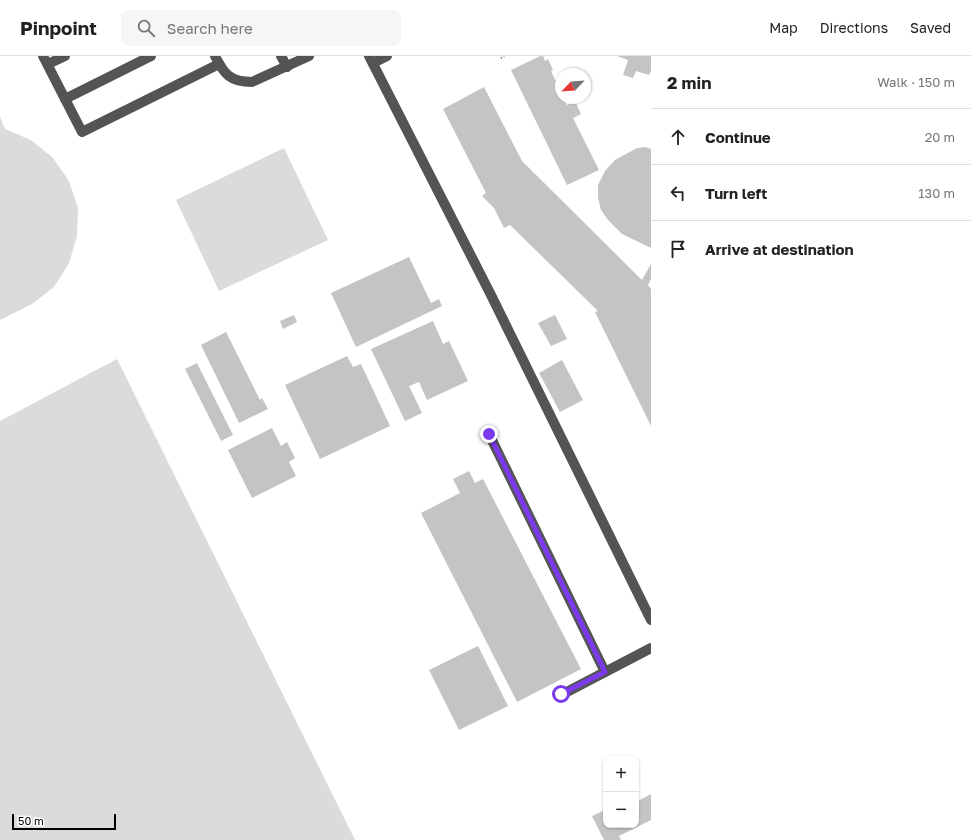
<!DOCTYPE html>
<html lang="en">
<head>
<meta charset="utf-8">
<style>
  :root { --surface:#fff; --page:#f6f6f6; --text:#222; --muted:#767676; --line:#e0e0e0 }
  body { margin:0; font-family:"Golos Text",sans-serif; background:var(--page); color:var(--text) }
  .controls { position:absolute; right:12px; bottom:12px; display:grid; overflow:hidden; border-radius:8px; box-shadow:0 1px 3px #0004 }
  .controls button { width:36px; height:36px; display:grid; place-items:center; padding:0; border:0; border-bottom:1px solid var(--line); background:var(--surface); color:var(--text); font:20px sans-serif }
  .compass { position:absolute; left:555px; top:12px; width:36px; height:36px; border-radius:50%; background:var(--surface); box-shadow:0 1px 3px #0004; rotate:245deg }
  .scale { position:absolute; left:12px; bottom:10px; width:104px; box-sizing:border-box; padding-left:4px; border:2px solid #000; border-top:0; font-size:11px; line-height:14px; white-space:nowrap; color:#000; -webkit-text-stroke:3px #fff; paint-order:stroke }
  .stop { position:absolute; width:12px; height:12px; margin:-9px; border:3px solid #7c3aed; border-radius:50%; background:#fff }
  .stop.end { background:#7c3aed; border-color:#fff; box-shadow:0 1px 4px #0008 }
  .list { margin:0; padding:0; list-style:none }
  h2 { display:flex; justify-content:space-between; align-items:center; height:52px; margin:0; padding:0 16px; font-size:17px }
  h2 small { font-size:13px; font-weight:400; color:var(--muted) }
  .list li { display:grid; grid-template-columns:26px 1fr auto; gap:12px; align-items:center; box-sizing:border-box; height:56px; padding:0 16px; border-top:1px solid var(--line) }
  .list b { display:block; font-size:15px; white-space:nowrap }
  .list em { font-size:13px; font-style:normal; color:var(--muted) }
  .icon { flex:none; width:22px; height:22px; fill:none; stroke:currentColor; stroke-width:2; stroke-linecap:round; stroke-linejoin:round }
  .map { position:relative; flex:none; width:651px; height:784px; overflow:hidden }
  header { display:flex; align-items:center; gap:24px; box-sizing:border-box; height:56px; padding:0 20px; background:var(--surface); border-bottom:1px solid var(--line) }
  header strong { font-size:19px }
  nav { display:flex; gap:22px; margin-inline-start:auto; font-size:14px }
  .search { width:280px; height:36px; background:var(--page); display:flex; align-items:center; gap:10px; box-sizing:border-box; padding:0 14px; border-radius:8px; color:var(--muted); font-size:15px }
  main { display:flex }
  aside { flex:1; background:var(--surface) }
  .map>svg:first-child { display:block }
</style>
</head>
<body>
<header>
<strong>Pinpoint</strong>
<div class="search"><svg class="icon" aria-label="search" viewBox="0 0 24 24"><circle cx="10" cy="10" r="6"/><path d="M15 15l6 6"/></svg>Search here</div>
<nav><a>Map</a><a>Directions</a><a>Saved</a></nav>
</header>
<main>
<div class="map">
<svg width="651" height="784" viewBox="0 0 651 784">
  <rect width="100%" height="100%" fill="#fff"/>
  <g fill="#dbdbdb">
    <polygon points="0,61 5,73 31,84 53,102 69,125 78,152 77,180 69,207 54,231 32,248 0,264"/>
    <polygon points="284,92 328,184 219,235 176,144"/>
    <polygon points="117,303 355,784 0,784 0,365"/>
  </g>
  <g fill="#c4c4c4">
    <polygon points="540,0 543,0 545,5 548,3 553,14 551,15 555,24 558,23 561,30 561,34 560,34 561,37 561,42 563,42 567,49 575,45 581,58 573,62 599,114 567,129 511,14"/>
    <polygon points="617,0 651,0 651,15 649,19 636,15 633,22 623,19 628,4"/>
    <polygon points="484,31 522,105 642,224 651,208 651,223 648,229 651,233 651,370 595,256 598,255 510,169 504,172 494,152 482,140 486,137 443,53"/>
    <polygon points="646,91 651,93 651,192 622,178 608,164 601,154 598,142 598,129 605,115 615,104 637,92"/>
    <polygon points="409,201 431,247 439,243 442,250 356,291 331,237"/>
    <polygon points="294,259 297,266 283,273 280,265"/>
    <polygon points="555,259 567,283 551,290 538,267"/>
    <polygon points="433,265 443,288 449,285 468,325 427,344 419,326 409,330 422,357 405,365 371,293"/>
    <polygon points="226,276 260,344 262,342 268,353 239,367 201,289"/>
    <polygon points="347,300 353,311 361,308 390,370 320,403 285,329"/>
    <polygon points="562,304 583,344 560,356 539,317"/>
    <polygon points="197,307 233,379 221,385 185,313"/>
    <polygon points="272,372 281,390 287,386 295,402 289,406 296,420 252,442 228,394"/>
    <polygon points="469,415 475,427 483,423 581,613 517,646 421,457 460,437 453,423"/>
    <polygon points="478,590 508,650 459,674 429,614"/>
    <polygon points="651,738 651,764 619,780 621,784 604,784 592,760 605,754 606,755 606,769 636,769 636,746"/>
  </g>
  <g fill="none" stroke-linecap="round" stroke-linejoin="round">
    <polyline stroke="#767676" stroke-width="2.5" stroke-dasharray="1 2" stroke-linecap="butt" points="501,2 504,0"/>
    <g stroke="#545454" stroke-width="10">
      <polyline points="43,0 82,76 219,8"/>
      <path d="M215 0C224 18 230 26 252 26L309 0"/>
      <polyline points="281,0 287,11"/>
      <polyline points="369,0 491,239 651,564"/>
      <polyline points="373,7 387,0"/>
      <polyline points="48,8 65,0"/>
      <polyline points="65,43 151,0"/>
      <polyline points="489,378 605,616"/>
      <polyline points="561,639 651,592"/>
    </g>
  </g>
  <g fill="none" stroke-linecap="round" stroke-linejoin="round">
    <polyline stroke="#7c3aed" stroke-width="5" points="489,378 605,616 561,638"/>
  </g>
</svg>
<div class="controls">
<button>+</button>
<button>−</button>
</div>
<svg class="compass" viewBox="-18 -18 36 36"><path d="M0-13l5 13h-10z" fill="#e53935"/><path d="M0 13l5-13h-10z" fill="#767676"/></svg>
<div class="scale">50 m</div>
<div class="stop" style="left:561px;top:638px"></div>
<div class="stop end" style="left:489px;top:378px"></div>
</div>
<aside>
<h2>2 min<small>Walk · 150 m</small></h2>
<ul class="list">
<li><svg class="icon" aria-label="ahead" viewBox="0 0 24 24"><path d="M12 20V5M6 11l6-6 6 6"/></svg><div><b>Continue</b></div><em>20 m</em></li>
<li><svg class="icon" aria-label="left" viewBox="0 0 24 24"><path d="M17 20v-9H6M10 6l-5 5 5 5"/></svg><div><b>Turn left</b></div><em>130 m</em></li>
<li><svg class="icon" aria-label="arrive" viewBox="0 0 24 24"><path d="M6 21V4h12l-3 4 3 4H6"/></svg><div><b>Arrive at destination</b></div></li>
</ul>
</aside>
</main>
</body>
</html>
